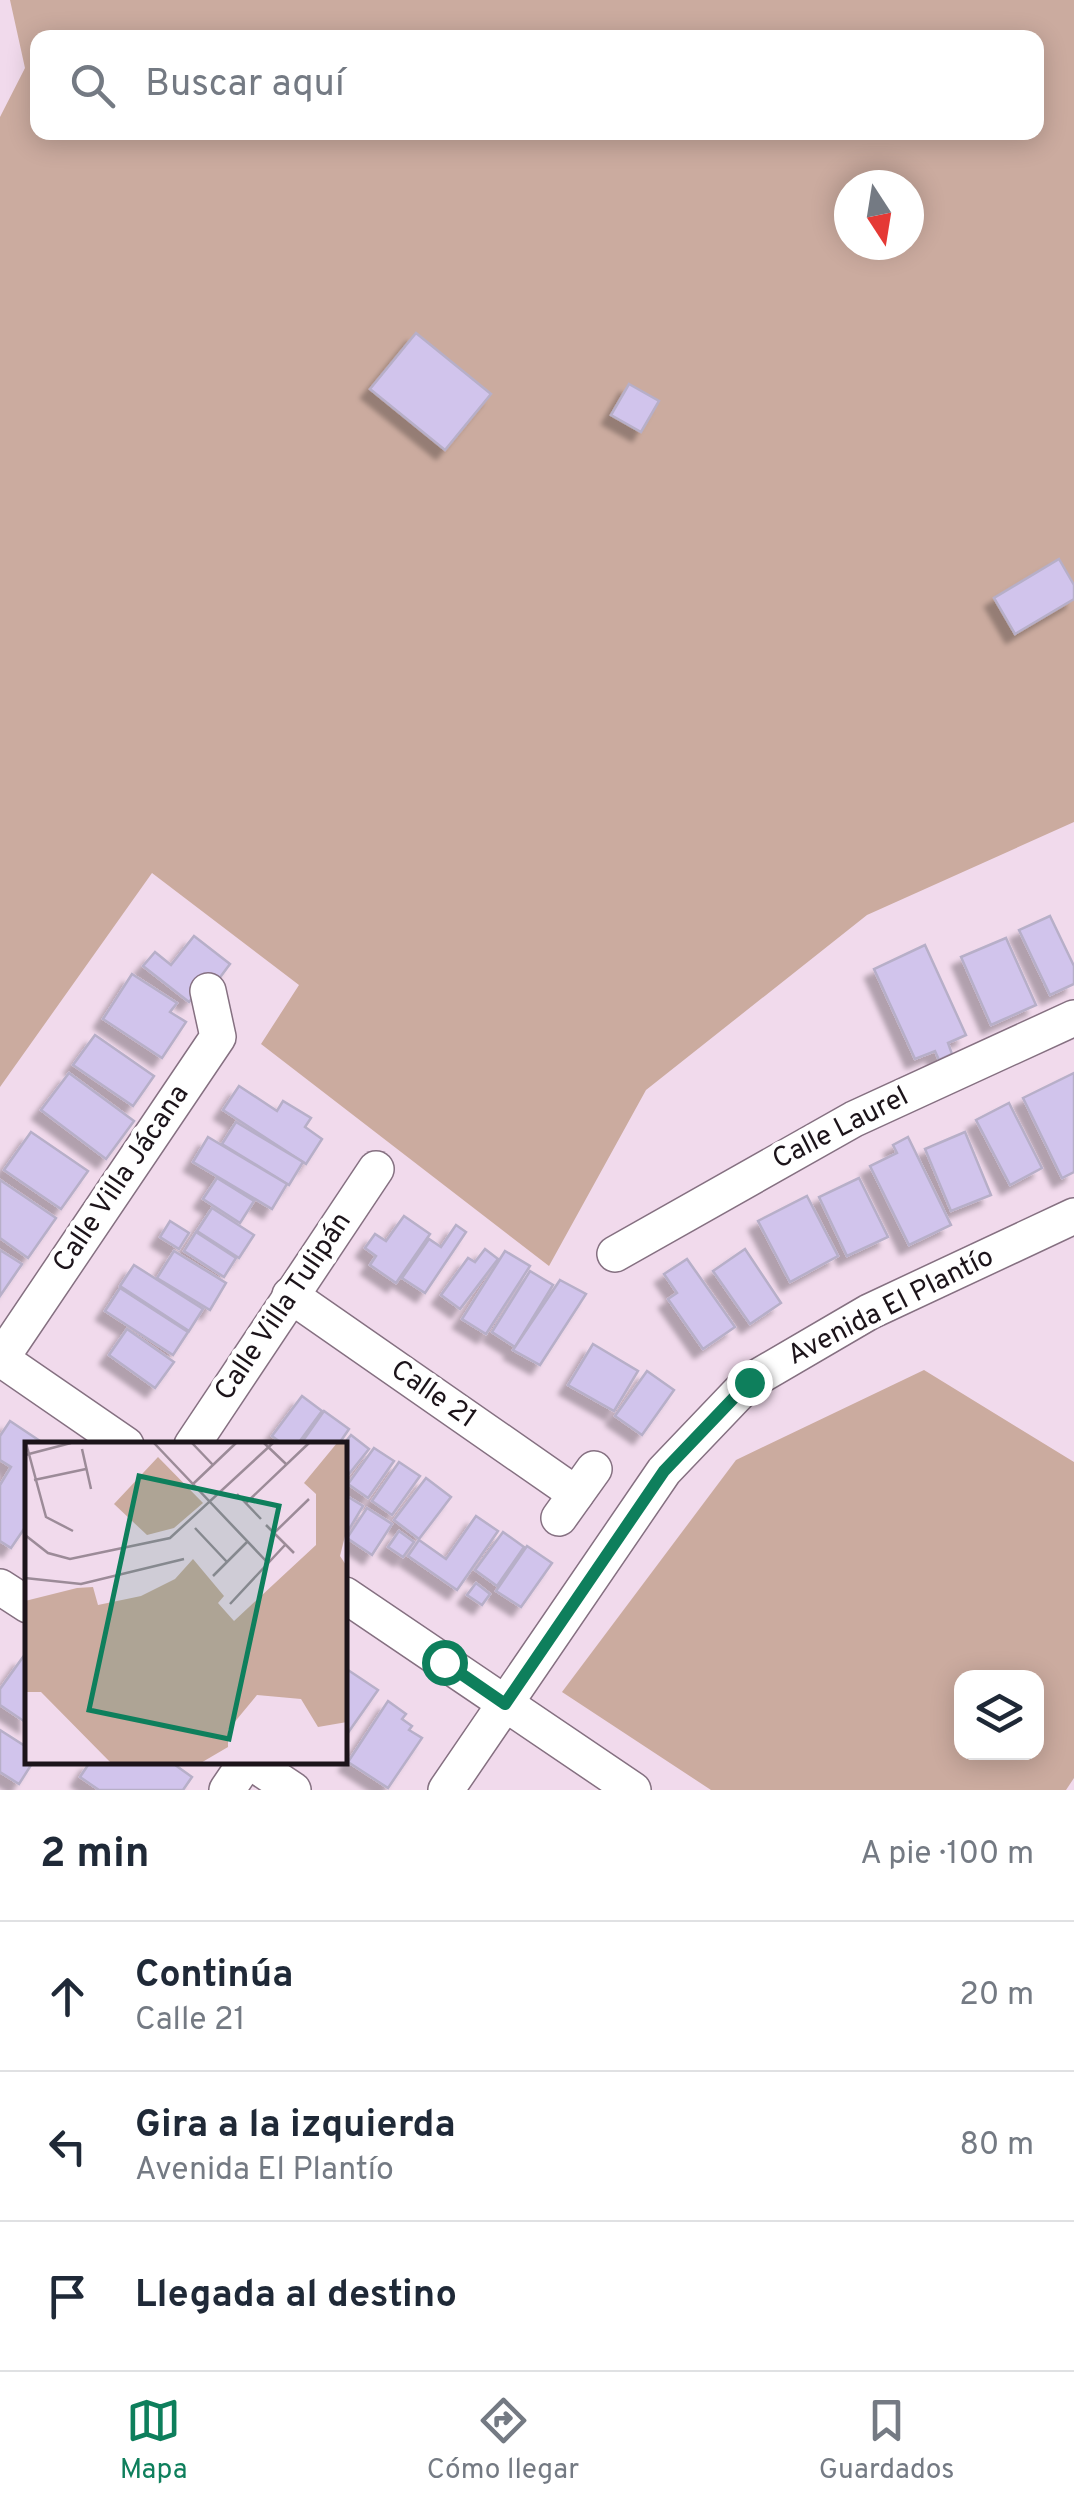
<!DOCTYPE html>
<html lang="es">
<head>
<meta charset="utf-8">
<style>
  :root { --surface:#fff; --page:#f2f2f3; --text:#1f2937; --muted:#747a83; --line:#e0e1e3; --accent:#0e7f5c }
  body { margin:0; font-family:Overpass,sans-serif; background:var(--page); color:var(--text) }
  .controls { position:absolute; right:30px; bottom:30px; display:grid; overflow:hidden; border-radius:20px; box-shadow:0 5px 25px #0003 }
  .controls button { width:90px; height:90px; display:grid; place-items:center; padding:0; border:0; border-bottom:2px solid var(--line); background:var(--surface); color:var(--text); font:50px sans-serif }
  .compass { position:absolute; left:834px; top:170px; width:90px; height:90px; border-radius:50%; background:var(--surface); box-shadow:0 5px 25px #0003; rotate:168deg }
  .stop { position:absolute; width:30px; height:30px; margin:-22px; border:8px solid #0e7f5c; border-radius:50%; background:#fff }
  .stop.end { background:#0e7f5c; border-color:#fff; box-shadow:0 2px 10px #0008 }
  .list { margin:0; padding:0; list-style:none }
  h2 { display:flex; justify-content:space-between; align-items:center; height:130px; margin:0; padding:0 40px; font-size:42px }
  h2 small { font-size:32px; font-weight:400; color:var(--muted) }
  .list li { display:grid; grid-template-columns:65px 1fr auto; gap:30px; align-items:center; box-sizing:border-box; height:150px; padding:0 40px; border-top:2px solid var(--line) }
  .list b { display:block; font-size:38px; white-space:nowrap }
  .list p { margin:0; font-size:32px; white-space:nowrap; color:var(--muted) }
  .list em { font-size:32px; font-style:normal; color:var(--muted) }
  .icon { flex:none; width:55px; height:55px; fill:none; stroke:currentColor; stroke-width:2; stroke-linecap:round; stroke-linejoin:round }
  .map { position:relative; flex:none; width:1074px; height:1790px; overflow:hidden }
  .search { position:absolute; background:var(--surface); box-shadow:0 5px 25px #0003; left:30px; right:30px; top:30px; height:110px; display:flex; align-items:center; gap:25px; box-sizing:border-box; padding:0 35px; border-radius:20px; color:var(--muted); font-size:38px }
  .sheet { height:580px; background:var(--surface) }
  nav { display:flex; justify-content:space-around; align-items:center; box-sizing:border-box; height:140px; border-top:2px solid var(--line); background:var(--surface); font-size:28px; color:var(--muted) }
  nav a { display:grid; justify-items:center; gap:5px }
  nav .on { color:var(--accent) }
  .map>svg:first-child { display:block }
</style>
</head>
<body>
<div class="map">
<svg width="1074" height="1790" viewBox="0 0 1074 1790">
  <defs>
    <filter id="shadow"><feDropShadow dx="-9" dy="9" stdDeviation="2.5" flood-color="#0004"/></filter>
  </defs>
  <rect width="100%" height="100%" fill="#f1daec"/>
  <g fill="#cbab9f" fill-rule="evenodd">
    <path d="M10 0H1074V822L867 915 646 1090 549 1266 261 1044 299 985 152 873 0 1087V117L25 68ZM38 38H1036V132H38ZM849 185H909V245H849Z"/>
    <path d="M924 1370 1074 1462V1778L1066 1790H711L562 1692 736 1460ZM962 1678H1036V1752H962Z"/>
  </g>
  <g fill="#d1c4ec" stroke="#b7afc8" stroke-width="2.5" filter="url(#shadow)">
    <polygon points="416,333 491,394 445,450 370,389"/>
    <polygon points="629,384 659,401 641,432 611,415"/>
    <polygon points="1059,559 1074,585 1074,599 1015,634 994,598"/>
    <polygon points="1050,916 1074,966 1074,984 1050,995 1019,930"/>
    <polygon points="194,936 230,964 215,984 203,985 189,1002 143,966 155,952 171,965"/>
    <polygon points="1006,938 1036,1005 991,1025 961,957"/>
    <polygon points="925,945 966,1035 948,1043 952,1054 939,1060 935,1051 915,1059 874,969"/>
    <polygon points="132,974 177,1003 170,1012 186,1022 162,1058 103,1019"/>
    <polygon points="95,1035 154,1076 133,1106 73,1065"/>
    <polygon points="69,1073 134,1121 106,1159 41,1110"/>
    <polygon points="1074,1073 1074,1172 1062,1178 1023,1098"/>
    <polygon points="239,1086 277,1111 283,1101 311,1118 305,1127 322,1139 306,1164 223,1110"/>
    <polygon points="1009,1103 1042,1168 1010,1185 976,1120"/>
    <polygon points="236,1122 303,1162 289,1185 222,1144"/>
    <polygon points="31,1132 88,1171 61,1209 4,1170"/>
    <polygon points="965,1132 991,1195 951,1211 925,1149"/>
    <polygon points="208,1137 287,1184 272,1209 193,1162"/>
    <polygon points="908,1137 951,1225 909,1245 870,1166 897,1153 893,1145"/>
    <polygon points="217,1178 254,1201 240,1223 203,1199"/>
    <polygon points="859,1178 888,1237 847,1256 819,1197"/>
    <polygon points="0,1180 56,1218 28,1258 0,1238"/>
    <polygon points="807,1196 838,1256 790,1282 758,1221"/>
    <polygon points="212,1208 254,1235 239,1258 197,1231"/>
    <polygon points="404,1216 430,1234 396,1283 370,1265 376,1256 365,1248 375,1234 386,1241"/>
    <polygon points="170,1221 189,1233 179,1249 160,1237"/>
    <polygon points="456,1225 466,1232 425,1293 402,1278 429,1239 441,1247"/>
    <polygon points="196,1232 236,1258 224,1277 184,1251"/>
    <polygon points="485,1249 498,1259 460,1309 441,1295 468,1258 475,1262"/>
    <polygon points="745,1249 781,1303 750,1324 713,1271"/>
    <polygon points="0,1250 22,1264 0,1296"/>
    <polygon points="174,1251 226,1283 210,1310 157,1278"/>
    <polygon points="505,1251 530,1266 486,1334 462,1319"/>
    <polygon points="687,1259 735,1327 703,1349 668,1299 677,1293 664,1274"/>
    <polygon points="134,1265 203,1309 189,1331 120,1286"/>
    <polygon points="530,1271 553,1285 515,1347 492,1332"/>
    <polygon points="560,1280 586,1294 540,1365 513,1350"/>
    <polygon points="120,1288 188,1332 173,1355 105,1311"/>
    <polygon points="127,1329 174,1362 155,1388 109,1355"/>
    <polygon points="593,1344 638,1371 614,1411 568,1385"/>
    <polygon points="647,1371 674,1390 642,1435 615,1416"/>
    <polygon points="302,1396 322,1411 297,1445 284,1445 272,1436"/>
    <polygon points="324,1411 349,1429 338,1445 300,1445"/>
    <polygon points="10,1421 46,1445 28,1445 28,1523 11,1548 0,1541 0,1485 11,1467 0,1460 0,1436"/>
    <polygon points="351,1435 369,1449 345,1479 345,1445 343,1445"/>
    <polygon points="374,1448 394,1461 368,1498 348,1484"/>
    <polygon points="399,1462 420,1476 392,1515 372,1501"/>
    <polygon points="426,1478 451,1497 419,1539 394,1520"/>
    <polygon points="345,1495 363,1506 345,1536"/>
    <polygon points="367,1508 392,1524 372,1555 347,1538"/>
    <polygon points="476,1516 498,1531 457,1590 408,1556 419,1540 446,1559"/>
    <polygon points="399,1531 414,1542 403,1557 388,1547"/>
    <polygon points="503,1532 524,1547 497,1586 475,1570"/>
    <polygon points="527,1546 552,1563 521,1607 496,1591"/>
    <polygon points="476,1583 490,1594 482,1605 467,1595"/>
    <polygon points="23,1657 28,1660 28,1724 0,1705 0,1689"/>
    <polygon points="345,1668 378,1690 345,1737"/>
    <polygon points="388,1701 406,1714 402,1719 412,1726 409,1730 422,1738 388,1788 348,1762"/>
    <polygon points="0,1730 28,1748 28,1762 33,1762 19,1784 0,1772"/>
    <polygon points="90,1762 171,1762 192,1777 183,1790 99,1790 80,1777"/>
  </g>
  <g fill="none" stroke-linecap="round" stroke-linejoin="round">
    <defs>
      <g id="street">
        <polyline points="615,1254 854,1119 1074,1018"/>
        <polyline points="290,1295 576,1494"/>
        <polyline points="1,1359 126,1445"/>
        <polyline points="0,1360 218,1037 208,991"/>
        <polyline points="192,1445 376,1169"/>
        <polyline points="559,1518 594,1469"/>
        <polyline points="0,1587 28,1605"/>
        <polyline points="345,1595 633,1790"/>
        <polyline points="251,1762 293,1790"/>
        <polyline points="227,1790 246,1762"/>
        <polyline points="446,1790 664,1471 749,1382 869,1312 1074,1216"/>
      </g>
    </defs>
    <use href="#street" stroke="#857081" stroke-width="38"/>
    <use href="#street" stroke="#fff" stroke-width="35"/>
  </g>
  <g fill="none" stroke-linecap="round" stroke-linejoin="round">
    <polyline stroke="#0e7f5c" stroke-width="12" points="444,1662 505,1704 664,1471 749,1382"/>
  </g>
  <g text-anchor="middle" dominant-baseline="central" stroke-width="10" stroke-linejoin="round" paint-order="stroke">
    <g font-size="28" fill="#1c141a" stroke="#fff">
      <text transform="translate(841 1129) rotate(-27)">Calle Laurel</text>
      <text transform="translate(122 1179) rotate(-56)">Calle Villa Jácana</text>
      <text transform="translate(284 1307) rotate(-56)">Calle Villa Tulipán</text>
      <text transform="translate(891 1307) rotate(-27)">Avenida El Plantío</text>
      <text transform="translate(433 1395) rotate(35)">Calle 21</text>
    </g>
  </g>
  <g transform="translate(25 1442)">
    <rect width="322" height="322" fill="#f1daec"/>
    <path d="M312 1H323L322 86 315 114 323 126 322 280 293 285 276 257 232 253 203 288V305L174 322H87L16 250H0V159L52 146 68 145 73 163 116 154 150 137 168 117 199 154 193 161 209 179 291 103V52L279 41ZM133 15 178 61 149 86 122 93 89 62Z" fill="#cbab9f"/>
    <path fill="none" stroke="#9c8b98" stroke-width="2.5" d="M1 1 21 75 48 89M129 1 242 120M167 1 188 23M239 1 261 22M57 7 66 47M0 13 46 1M9 38 61 27M168 42 211 1M212 52 236 77M221 61 284 1M241 83 269 111M170 86 202 120M249 91 284 57M0 93 23 111 45 117 145 96 248 1M188 134 222 100M0 136 56 142 159 117M205 162 260 103"/>
    <path fill="#0e7f5c" fill-opacity="0.15" stroke="#0e7f5c" stroke-width="5" d="M114 34 254 64 204 297 64 268Z"/>
    <rect width="322" height="322" fill="none" stroke="#1c141a" stroke-width="5"/>
  </g>
</svg>
<div class="controls">
<button><svg class="icon" aria-label="layers" viewBox="0 0 24 24"><path d="M12 4l9 5-9 5-9-5zM3 14l9 5 9-5"/></svg></button>
</div>
<svg class="compass" viewBox="-18 -18 36 36"><path d="M0-13l5 13h-10z" fill="#e53935"/><path d="M0 13l5-13h-10z" fill="#747a83"/></svg>
<div class="stop" style="left:444px;top:1662px"></div>
<div class="stop end" style="left:749px;top:1382px"></div>
<div class="search"><svg class="icon" aria-label="search" viewBox="0 0 24 24"><circle cx="10" cy="10" r="6"/><path d="M15 15l6 6"/></svg>Buscar aquí</div>
</div>
<section class="sheet">
<h2>2 min<small>A pie · 100 m</small></h2>
<ul class="list">
<li><svg class="icon" aria-label="ahead" viewBox="0 0 24 24"><path d="M12 20V5M6 11l6-6 6 6"/></svg><div><b>Continúa</b><p>Calle 21</p></div><em>20 m</em></li>
<li><svg class="icon" aria-label="left" viewBox="0 0 24 24"><path d="M17 20v-9H6M10 6l-5 5 5 5"/></svg><div><b>Gira a la izquierda</b><p>Avenida El Plantío</p></div><em>80 m</em></li>
<li><svg class="icon" aria-label="arrive" viewBox="0 0 24 24"><path d="M6 21V4h12l-3 4 3 4H6"/></svg><div><b>Llegada al destino</b></div></li>
</ul>
</section>
<nav>
<a class="on"><svg class="icon" aria-label="map" viewBox="0 0 24 24"><path d="M3 6l6-2 6 2 6-2v14l-6 2-6-2-6 2zM9 4v14M15 6v14"/></svg>Mapa</a>
<a><svg class="icon" aria-label="directions" viewBox="0 0 24 24"><path d="M12 3l9 9-9 9-9-9zM9 14v-3h6M13 9l2 2-2 2"/></svg>Cómo llegar</a>
<a><svg class="icon" aria-label="saved" viewBox="0 0 24 24"><path d="M7 4h10v16l-5-4-5 4z"/></svg>Guardados</a>
</nav>
</body>
</html>
